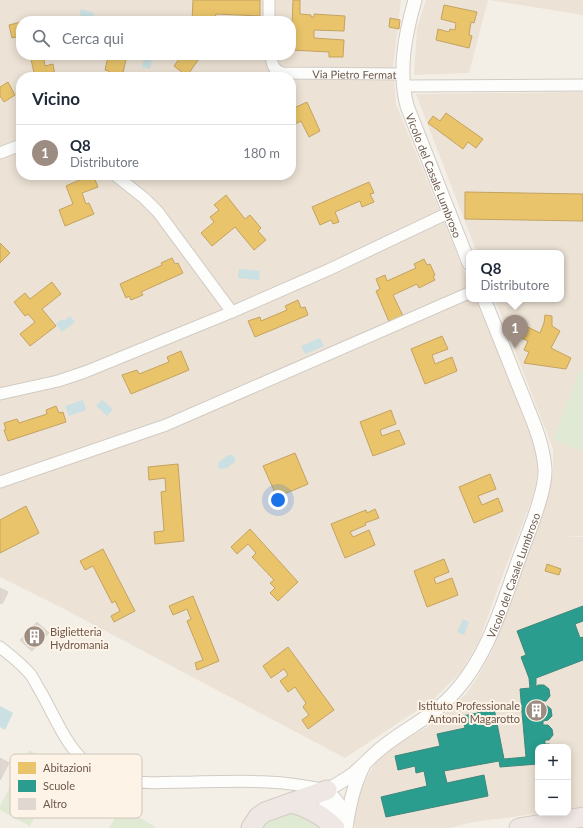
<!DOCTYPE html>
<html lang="it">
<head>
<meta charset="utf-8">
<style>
  :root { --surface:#fff; --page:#f6f6f7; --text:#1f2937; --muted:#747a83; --line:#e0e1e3; --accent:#9c8c82 }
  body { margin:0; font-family:Lato,sans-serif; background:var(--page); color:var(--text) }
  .controls { position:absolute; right:12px; bottom:12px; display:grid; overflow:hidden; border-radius:8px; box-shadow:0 2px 10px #0003 }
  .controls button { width:36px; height:36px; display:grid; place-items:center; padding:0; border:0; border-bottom:1px solid var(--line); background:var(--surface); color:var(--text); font:20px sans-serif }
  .you { position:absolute; left:278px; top:500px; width:14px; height:14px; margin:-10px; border:3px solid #fff; border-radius:50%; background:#1a73e8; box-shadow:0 0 0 6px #1a73e833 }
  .badge { display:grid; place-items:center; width:26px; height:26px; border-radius:50%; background:var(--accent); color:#fff; font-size:13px; font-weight:700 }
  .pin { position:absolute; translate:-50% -33px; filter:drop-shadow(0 1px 2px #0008) }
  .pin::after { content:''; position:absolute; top:21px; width:14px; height:12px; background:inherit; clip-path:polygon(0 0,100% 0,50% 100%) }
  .popup { position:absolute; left:466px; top:250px; width:98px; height:52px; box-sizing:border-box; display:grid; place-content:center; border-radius:8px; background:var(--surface); filter:drop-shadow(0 1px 3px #0005); font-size:13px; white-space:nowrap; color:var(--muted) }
  .popup b { font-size:15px; color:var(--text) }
  .popup::after { content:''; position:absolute; left:50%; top:100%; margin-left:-8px; border:8px solid transparent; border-top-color:var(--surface) }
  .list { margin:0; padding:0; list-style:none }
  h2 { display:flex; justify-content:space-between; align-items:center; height:52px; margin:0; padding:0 16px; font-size:17px }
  h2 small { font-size:13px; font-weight:400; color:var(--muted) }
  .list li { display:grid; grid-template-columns:26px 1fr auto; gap:12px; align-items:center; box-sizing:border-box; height:56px; padding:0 16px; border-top:1px solid var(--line) }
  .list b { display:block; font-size:15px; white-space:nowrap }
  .list p { margin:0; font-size:13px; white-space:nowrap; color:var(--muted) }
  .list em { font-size:13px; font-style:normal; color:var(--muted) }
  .icon { flex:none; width:22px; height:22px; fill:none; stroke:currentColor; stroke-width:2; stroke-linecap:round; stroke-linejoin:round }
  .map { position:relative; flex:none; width:583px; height:828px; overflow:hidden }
  .search { position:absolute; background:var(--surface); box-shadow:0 2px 10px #0003; left:16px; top:16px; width:280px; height:44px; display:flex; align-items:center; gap:10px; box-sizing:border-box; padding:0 14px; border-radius:16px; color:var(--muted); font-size:15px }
  .panel { position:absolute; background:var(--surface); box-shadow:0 2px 10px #0003; left:16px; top:72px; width:280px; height:108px; border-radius:16px }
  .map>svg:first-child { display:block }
</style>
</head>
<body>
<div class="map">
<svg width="583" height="828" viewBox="0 0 583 828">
  <rect width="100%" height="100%" fill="#f3efe7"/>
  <g fill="#ece2d5" fill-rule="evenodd">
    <path d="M0 0H401L393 67 396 104 469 283V299H476L528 427 534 444 538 464 536 484 531 502 503 574 479 641 461 672 433 700 345 758 64 609 0 577ZM21 21H291V55H21ZM21 77H291V175H21Z"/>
    <polygon points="426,0 488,0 469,73 414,75 417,28"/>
    <polygon points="489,0 583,0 583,15"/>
    <polygon points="583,92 583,536 563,536 583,537 583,807 568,809 568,747 538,747 538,813 542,813 473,822 450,828 355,828 353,816 357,795 376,762 388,749 426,728 466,694 477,678 491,653 534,536 553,473 553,449 495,299 561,299 561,253 477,253 416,94"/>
  </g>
  <g fill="#e0e9d3">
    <polygon points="580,370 583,371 583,451 553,440"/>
    <polygon points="29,750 61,767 30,826 0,810 0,806"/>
    <polygon points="122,807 157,828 109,828"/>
    <path d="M287 814C303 814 310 820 324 828H261L272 819Z"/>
  </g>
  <g fill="#cae0e2">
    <polygon points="81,9 94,13 93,17 90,16 89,21 78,21"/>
    <polygon points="145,55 153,55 150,69 142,67"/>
    <polygon points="239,269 260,271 259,280 238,278"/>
    <polygon points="70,316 75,322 62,332 56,324 62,319 64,321"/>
    <polygon points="320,338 324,346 305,354 301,346"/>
    <polygon points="83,400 86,410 69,416 65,406"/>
    <polygon points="102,400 113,409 107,416 96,406"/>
    <polygon points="228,455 232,455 235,458 235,462 229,466 228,468 220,469 218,467 218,463"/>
    <polygon points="463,619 469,622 464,635 457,632"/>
    <polygon points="0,706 13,713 5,730 0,727"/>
  </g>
  <g fill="#e9c46a" stroke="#c4a361">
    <polygon points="193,0 260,0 260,16 216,14 215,18 245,19 245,21 192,21"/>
    <polygon points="293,0 300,0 300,14 311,15 311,17 314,17 314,14 345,16 344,31 314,30 314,38 344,40 343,57 329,57 329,52 291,50"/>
    <polygon points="444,5 477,12 474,23 471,22 469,35 472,36 469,48 436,40 438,29 449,32 450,29 455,30 456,23 441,19"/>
    <polygon points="390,18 400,20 399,29 389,27"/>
    <polygon points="21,22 21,36 12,38 9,25"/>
    <polygon points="30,55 43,55 45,66 53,64 55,76 35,77"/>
    <polygon points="113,55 127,55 122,77 108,77 109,71 105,70 108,57 112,57"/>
    <polygon points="182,55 191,55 198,60 187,76 174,66"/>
    <polygon points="8,82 15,95 4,102 0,96 0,87"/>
    <polygon points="307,102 320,131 309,137 301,121 291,126 291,113 296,111 294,108"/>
    <polygon points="446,113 483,139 476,148 468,142 463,149 428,123 433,116 440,121"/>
    <polygon points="91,175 93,175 98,187 82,193 86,204 89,203 94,214 65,226 59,210 73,204 66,186"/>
    <polygon points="369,182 374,193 370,194 374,202 362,207 360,201 335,212 339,222 333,224 331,220 320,225 312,207"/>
    <polygon points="465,192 583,194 583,221 465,219"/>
    <polygon points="226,195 245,219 250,215 261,228 258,231 266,240 254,250 235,227 212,246 201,233 214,222 210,217 219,210 214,205"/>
    <polygon points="0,243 10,253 0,263"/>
    <polygon points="172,258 175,264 178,263 183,273 141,292 143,295 131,300 129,296 126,298 120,284 162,265 161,263"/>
    <polygon points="424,259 427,265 430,264 435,275 433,276 435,280 419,288 417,284 393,295 404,318 390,324 376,291 380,289 376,279 385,275 387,281 416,268 414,264"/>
    <polygon points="52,282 61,294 42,309 56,326 30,346 20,334 35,322 28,314 25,316 14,302 25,293 30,299"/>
    <polygon points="298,300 301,308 305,307 308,315 255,337 248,321 260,317 261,321 287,310 285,306"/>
    <polygon points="545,315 552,316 552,326 560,331 551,348 571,358 566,369 524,363 529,352 524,350 528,341 509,332 515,321 540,333 544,323"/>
    <polygon points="442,336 448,349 432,355 435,364 452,357 457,371 425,384 411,349"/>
    <polygon points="181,351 189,370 131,394 122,375 137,370 139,374 169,362 167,357"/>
    <polygon points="56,406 59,413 63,412 66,422 8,441 4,430 6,430 4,423 17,419 19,423 47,414 46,410"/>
    <polygon points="391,410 396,424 380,430 382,436 399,430 405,444 373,456 360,422"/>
    <polygon points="295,453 308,484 277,497 263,466"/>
    <polygon points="178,464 184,541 155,544 154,532 164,531 161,492 166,491 165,478 149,480 148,467"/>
    <polygon points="490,474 496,489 478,496 482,505 498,498 503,511 474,523 459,487"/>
    <polygon points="26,506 39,533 0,553 0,520"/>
    <polygon points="375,509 379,518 365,523 366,525 350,532 353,537 369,530 375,545 345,558 331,524 366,510 367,513"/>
    <polygon points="250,529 298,582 278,601 270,593 275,588 270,583 274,580 252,557 256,553 248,544 237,554 231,547"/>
    <polygon points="103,549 135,611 114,622 111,616 120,611 115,601 112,603 93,566 85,570 80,561"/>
    <polygon points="444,559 449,572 434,578 436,584 452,578 458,595 427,607 414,571"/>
    <polygon points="547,564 561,569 559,575 545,571"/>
    <polygon points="193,596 219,661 197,670 195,663 203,660 187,621 191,619 187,609 173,615 169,606"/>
    <polygon points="288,647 334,710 308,729 302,720 309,715 303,707 306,703 295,687 288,692 280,681 288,675 284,669 271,678 263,666"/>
  </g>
  <polygon fill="#2a9d8f" stroke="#3e887b" points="583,606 583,621 575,624 580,638 583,637 583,660 536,678 536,687 538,685 544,685 549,689 550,696 546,701 541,701 541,705 546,705 551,709 552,716 548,720 543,721 543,725 548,725 552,729 553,735 549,740 545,740 545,744 550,744 553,747 538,747 538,764 500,767 499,761 444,771 447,783 484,775 488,796 386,817 381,797 427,786 424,771 416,773 415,766 398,770 395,756 440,746 437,734 465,728 462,716 478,713 477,707 493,703 504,759 526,757 520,689 530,688 529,678 521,657 526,655 517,631"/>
  <g fill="#dfd7d0" stroke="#dbd2ca">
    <polygon points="0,588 8,592 2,604 0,603"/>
    <polygon points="37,622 49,633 32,651 20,640"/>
    <polygon points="0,758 9,763 0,780"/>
  </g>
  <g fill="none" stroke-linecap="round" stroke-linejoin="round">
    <defs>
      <g id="minor">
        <polyline points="269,0 269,21"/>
        <path id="s1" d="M271 55C272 64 273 70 282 73L402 74"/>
        <polyline points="403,86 583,85"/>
        <polyline points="0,153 21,145"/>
        <polyline points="115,175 144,198 158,212 232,312"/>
        <polyline points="0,394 58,381 85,372 232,312 328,270 450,212"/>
        <polyline points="0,482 166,425 469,293"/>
        <path d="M0 647C11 656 22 664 31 675 35 681 38 688 42 694 57 721 69 754 97 771 123 787 163 782 192 782 236 781 282 779 325 790"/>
      </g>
      <g id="tertiary">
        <path id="s2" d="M415 0C405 35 398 70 407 106L469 263"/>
        <path id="s3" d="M327 790C336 785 345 780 353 774 364 765 373 754 384 746 404 730 427 719 445 702 487 663 502 605 521 553 529 531 546 491 545 469 543 441 530 414 520 389 508 359 496 329 484 299"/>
        <polyline points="327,790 338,803 344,824"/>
        <path d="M327 790C322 803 328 812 335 824"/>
        <path d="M346 828C349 806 353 786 363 767"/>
      </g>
      <g id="motorway">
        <path d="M291 803C308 807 323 816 335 828"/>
        <polyline points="251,828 258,817 265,812 327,790"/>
        <polyline points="519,828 583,817"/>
      </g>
    </defs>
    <use href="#minor" stroke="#d1cbc4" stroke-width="13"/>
    <use href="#tertiary" stroke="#d1cbc4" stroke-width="15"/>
    <use href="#motorway" stroke="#d3cbc5" stroke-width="21"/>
    <use href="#minor" stroke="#fdfdfb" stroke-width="11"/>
    <use href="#tertiary" stroke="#fdfdfb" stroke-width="13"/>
    <use href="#motorway" stroke="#efe7e3" stroke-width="19"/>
  </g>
  <defs>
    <symbol id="building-disc" viewBox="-11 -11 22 22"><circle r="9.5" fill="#9c8c82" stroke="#fdf4e7"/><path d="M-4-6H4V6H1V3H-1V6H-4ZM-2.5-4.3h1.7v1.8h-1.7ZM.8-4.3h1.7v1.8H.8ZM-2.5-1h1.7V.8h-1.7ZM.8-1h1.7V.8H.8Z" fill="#fff"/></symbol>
  </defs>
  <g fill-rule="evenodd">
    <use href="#building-disc" x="22" y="624" width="25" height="25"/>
    <use href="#building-disc" x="524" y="698" width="25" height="25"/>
  </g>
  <g text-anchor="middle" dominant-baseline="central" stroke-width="4" stroke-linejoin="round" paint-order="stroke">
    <g font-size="11" fill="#6d574b" stroke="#fdf4e7">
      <text stroke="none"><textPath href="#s1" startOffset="95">Via Pietro Fermat</textPath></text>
      <text stroke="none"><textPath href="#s2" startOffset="182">Vicolo del Casale Lumbroso</textPath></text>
      <text stroke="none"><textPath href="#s3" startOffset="293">Vicolo del Casale Lumbroso</textPath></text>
    </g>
    <g font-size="11" fill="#6d574b" stroke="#fdf4e7" text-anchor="start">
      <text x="50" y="631">Biglietteria<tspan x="50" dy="13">Hydromania</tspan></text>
      <text x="520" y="705" text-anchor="end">Istituto Professionale<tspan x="520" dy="13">Antonio Magarotto</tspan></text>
    </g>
  </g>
  <rect x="10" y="754" width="132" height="64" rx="6" fill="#fdf4e7" stroke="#d2c5b8" stroke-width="1"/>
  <rect x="18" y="762" width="18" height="12" fill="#e9c46a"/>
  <rect x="18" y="780" width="18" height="12" fill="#2a9d8f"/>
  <rect x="18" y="798" width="18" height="12" fill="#dfd7d0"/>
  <g font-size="11" fill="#6d574b">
    <text x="43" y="772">Abitazioni</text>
    <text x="43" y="790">Scuole</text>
    <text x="43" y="808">Altro</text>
  </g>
</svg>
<div class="controls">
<button>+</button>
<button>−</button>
</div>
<div class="you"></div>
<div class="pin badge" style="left:515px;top:348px">1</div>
<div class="popup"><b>Q8</b>Distributore</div>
<div class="search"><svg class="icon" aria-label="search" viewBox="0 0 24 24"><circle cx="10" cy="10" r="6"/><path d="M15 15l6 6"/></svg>Cerca qui</div>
<section class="panel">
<h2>Vicino<small></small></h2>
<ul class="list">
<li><span class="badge">1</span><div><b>Q8</b><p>Distributore</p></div><em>180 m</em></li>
</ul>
</section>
</div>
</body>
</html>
